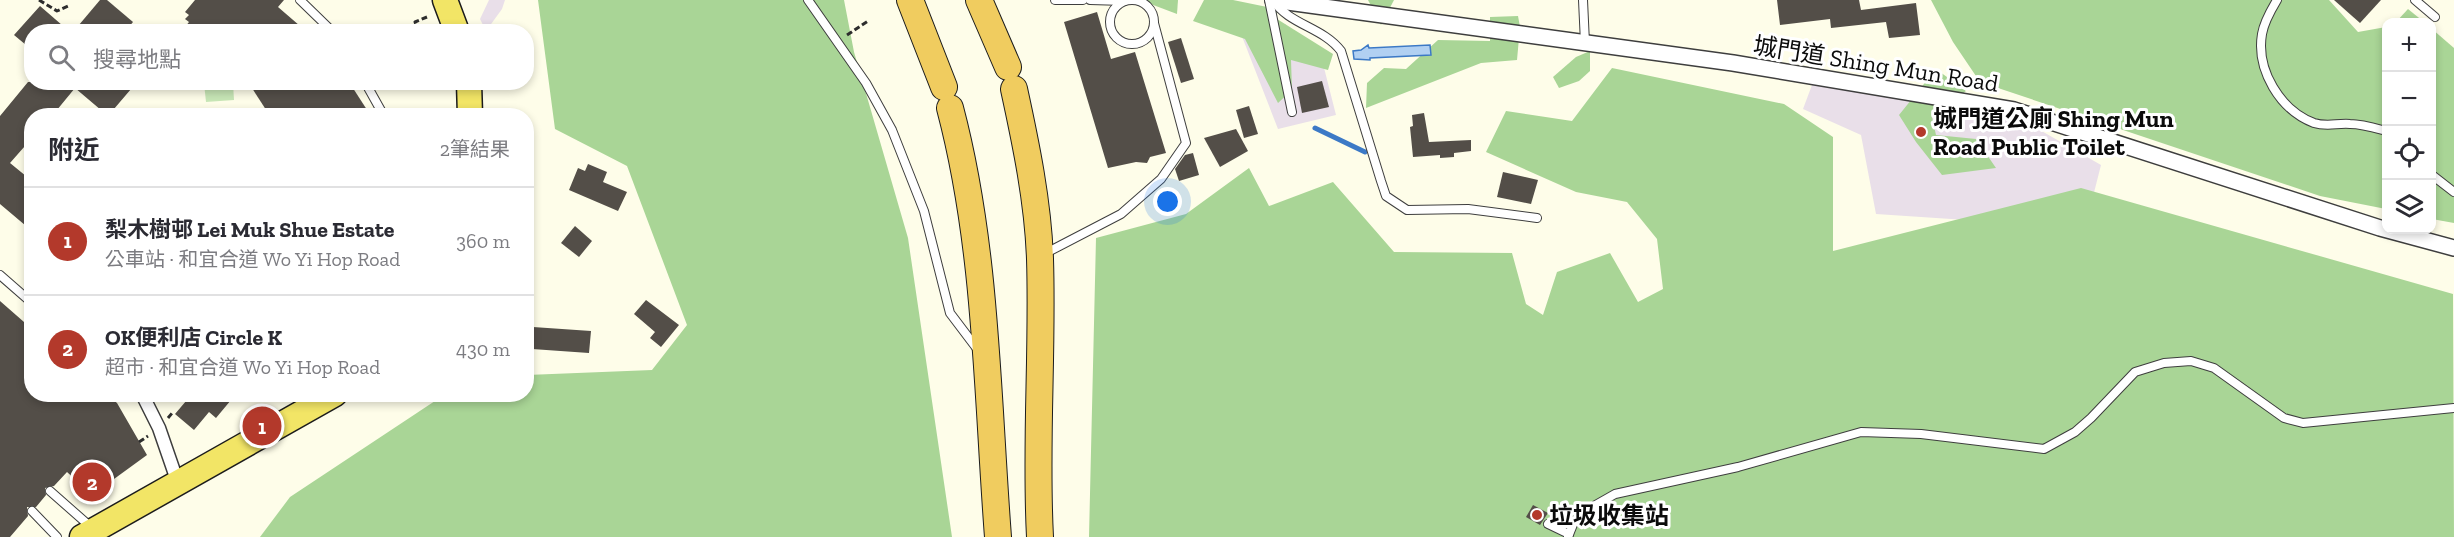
<!DOCTYPE html>
<html lang="zh-TW">
<head>
<meta charset="utf-8">
<style>
  :root { --surface:#fff; --page:#f7f7f7; --text:#2b2b33; --muted:#7c7c81; --line:#e1e1e2; --accent:#b3392b }
  body { margin:0; font-family:"Zilla Slab","Noto Sans TC",serif; background:var(--page); color:var(--text) }
  .controls { position:absolute; right:18px; top:18px; display:grid; overflow:hidden; border-radius:12px; box-shadow:0 3px 9px #0003 }
  .controls button { width:54px; height:54px; display:grid; place-items:center; padding:0; border:0; border-bottom:2px solid var(--line); background:var(--surface); color:var(--text); font:30px sans-serif }
  .you { position:absolute; left:1168px; top:202px; width:21px; height:21px; margin:-15px; border:4px solid #fff; border-radius:50%; background:#1a73e8; box-shadow:0 0 0 9px #1a73e833 }
  .badge { display:grid; place-items:center; width:39px; height:39px; border-radius:50%; background:var(--accent); color:#fff; font-size:20px; font-weight:700 }
  .pin { position:absolute; translate:-50% -50%; border:3px solid #fff; box-shadow:0 2px 6px #0006 }
  .list { margin:0; padding:0; list-style:none }
  h2 { display:flex; justify-content:space-between; align-items:center; height:78px; margin:0; padding:0 24px; font-size:26px }
  h2 small { font-size:20px; font-weight:400; color:var(--muted) }
  .list li { display:grid; grid-template-columns:39px 1fr auto; gap:18px; align-items:center; box-sizing:border-box; height:108px; padding:0 24px; border-top:2px solid var(--line) }
  .list b { display:block; font-size:22px; white-space:nowrap }
  .list p { margin:0; font-size:20px; white-space:nowrap; color:var(--muted) }
  .list em { font-size:20px; font-style:normal; color:var(--muted) }
  .icon { flex:none; width:33px; height:33px; fill:none; stroke:currentColor; stroke-width:2; stroke-linecap:round; stroke-linejoin:round }
  .map { position:relative; flex:none; width:2454px; height:537px; overflow:hidden }
  .search { position:absolute; background:var(--surface); box-shadow:0 3px 9px #0003; left:24px; top:24px; width:510px; height:66px; display:flex; align-items:center; gap:15px; box-sizing:border-box; padding:0 21px; border-radius:24px; color:var(--muted); font-size:22px }
  .panel { position:absolute; background:var(--surface); box-shadow:0 3px 9px #0003; left:24px; top:108px; width:510px; height:294px; border-radius:24px }
  .map>svg:first-child { display:block }
</style>
</head>
<body>
<div class="map">
<svg width="2454" height="537" viewBox="0 0 2454 537">
  <rect width="100%" height="100%" fill="#fefde9"/>
  <g fill="#e9dfe9">
    <polygon points="489,0 505,0 502,9 486,31 480,19"/>
    <polygon points="1236,21 1286,24 1286,31 1319,48 1336,115 1278,129"/>
    <polygon points="1812,85 2017,117 2101,165 2085,228 1876,214 1861,135 1803,109"/>
  </g>
  <polygon fill="#c7e6b6" points="204,83 233,83 234,100 206,102"/>
  <g fill="#a9d596">
    <polygon points="538,0 844,0 854,52 908,238 952,537 260,537 290,497 444,395 526,394 527,375 652,370 687,325 627,166 555,129"/>
    <polygon points="1140,0 1178,0 1177,14"/>
    <polygon points="1204,0 1233,0 1277,9 1277,19 1333,54 1328,70 1291,60 1292,90 1278,103 1245,39 1193,21"/>
    <polygon points="1368,0 1394,0 1381,25"/>
    <polygon points="1931,0 2329,0 2358,32 2386,27 2386,209 2320,196 1980,82 1953,42"/>
    <polygon points="2408,9 2424,22 2396,22"/>
    <polygon points="1518,16 1520,27 1517,60 1481,63 1366,108 1367,83 1384,68 1406,69 1438,40 1490,41 1490,17"/>
    <polygon points="2432,29 2454,48 2454,223 2432,219"/>
    <polygon points="1590,51 1590,71 1579,81 1559,88 1553,77 1576,57"/>
    <polygon points="1612,68 1784,104 1833,137 1833,251 2081,188 2453,294 2454,537 1089,537 1096,238 1186,214 1249,168 1269,206 1333,182 1394,252 1512,253 1526,304 1543,315 1557,272 1610,253 1638,302 1663,289 1657,239 1627,202 1576,192 1486,152 1506,111 1572,121"/>
    <polygon points="1936,69 1966,91 1932,117 1936,135 1976,139 1996,168 1942,175 1916,142 1899,115"/>
  </g>
  <polygon fill="#b1d0f2" stroke="#3c79c6" stroke-width="1.5" points="1368,45 1369,48 1430,45 1431,55 1370,58 1370,60 1354,59 1353,51 1361,50"/>
  <g fill="none" stroke-linecap="round" stroke-linejoin="round">
    <polyline stroke="#3c79c6" stroke-width="5" points="1315,128 1365,152"/>
  </g>
  <g fill="#534e48">
    <polygon points="100,0 107,0 133,22 125,32 73,32"/>
    <polygon points="195,0 284,0 278,7 307,32 181,32 189,22 185,19 189,15 185,12"/>
    <polygon points="1777,0 1859,0 1861,10 1916,3 1920,35 1889,38 1886,22 1831,28 1830,19 1780,25"/>
    <polygon points="2334,0 2381,0 2360,23"/>
    <polygon points="40,6 70,32 32,32 32,50 14,35"/>
    <polygon points="1097,12 1111,59 1135,52 1166,153 1150,157 1147,163 1136,162 1108,168 1064,22"/>
    <polygon points="1181,38 1194,79 1181,83 1168,42"/>
    <polygon points="1322,81 1329,107 1302,113 1297,87"/>
    <polygon points="28,82 137,82 108,116 75,88 52,116 32,116 32,138 10,163 32,181 32,231 0,204 0,116"/>
    <polygon points="248,82 349,82 371,116 270,116"/>
    <polygon points="1249,106 1258,134 1244,138 1236,110"/>
    <polygon points="1424,113 1429,142 1471,140 1471,151 1454,153 1454,157 1440,158 1440,155 1413,157 1410,127 1413,126 1412,115"/>
    <polygon points="1236,129 1248,151 1220,167 1204,138"/>
    <polygon points="1193,153 1199,175 1179,181 1175,169 1185,155"/>
    <polygon points="588,164 607,172 603,182 627,192 618,211 569,190 578,168 585,171"/>
    <polygon points="1503,172 1538,180 1531,204 1497,197"/>
    <polygon points="575,226 592,241 579,257 561,243"/>
    <polygon points="646,300 679,325 661,347 650,338 655,332 634,314"/>
    <polygon points="0,301 32,329 32,394 107,394 117,403 147,455 92,495 67,472 54,486 45,488 46,495 36,507 27,507 28,516 10,537 0,537"/>
    <polygon points="533,327 591,331 589,353 532,349"/>
    <polygon points="192,394 236,394 216,418 209,412 194,430 175,414"/>
    <polygon points="1533,505 1548,513 1540,525 1526,517"/>
  </g>
  <g fill="none" stroke-linecap="round" stroke-linejoin="round">
    <defs>
      <g id="service">
        <polyline points="300,0 333,32"/>
        <polyline points="808,0 866,83 892,130 924,211 950,313 978,350"/>
        <polyline points="1055,0 1083,0"/>
        <polyline points="1090,0 1124,1"/>
        <polyline points="1269,0 1292,112"/>
        <path d="M1273 0C1289 25 1323 27 1341 51L1381 181 1386 196 1407 210 1468 209 1537 218"/>
        <polyline points="1583,0 1585,43"/>
        <path d="M2277 0C2271 10 2264 22 2262 34 2256 70 2280 110 2314 123 2327 127 2337 123 2350 124 2362 124 2375 128 2386 131"/>
        <polyline points="2415,0 2435,17"/>
        <circle cx="1132" cy="22" r="22"/>
        <polyline points="365,82 384,116"/>
        <polyline points="2432,175 2454,192"/>
        <polyline points="1044,254 1121,214 1161,179 1186,143 1154,23"/>
        <polyline points="0,275 32,303"/>
        <polyline points="50,491 92,528"/>
        <polyline points="32,511 57,537"/>
        <polyline points="1548,524 1569,534"/>
        <polyline points="1568,537 1574,522 1585,511 1615,494 1738,467 1861,432 1921,434 2044,449 2075,432 2091,418 2135,372 2164,363 2191,361 2214,368 2284,418 2303,423 2454,408"/>
      </g>
      <polyline id="pedestrian" points="142,394 159,428 178,483"/>
      <polyline id="minor" points="1273,0 1733,63 2014,110 2380,228 2454,248"/>
      <g id="primary">
        <polyline points="445,0 457,32"/>
        <polyline points="469,82 470,116"/>
        <polyline points="82,537 335,394"/>
      </g>
      <g id="trunk">
        <polyline points="910,0 944,87"/>
        <polyline points="979,0 1008,67"/>
        <path d="M1014 89C1026 144 1038 202 1040 259 1043 352 1035 444 1040 537"/>
        <path d="M950 108C987 248 987 394 998 537"/>
      </g>
    </defs>
    <use href="#service" stroke="#3e3e3e" stroke-width="10"/>
    <use href="#pedestrian" stroke="#3e3e3e" stroke-width="15"/>
    <use href="#minor" stroke="#3e3e3e" stroke-width="18"/>
    <use href="#primary" stroke="#1c1c1c" stroke-width="27"/>
    <use href="#trunk" stroke="#1c1c1c" stroke-width="28"/>
    <g stroke="#2d2d2d" stroke-width="3" stroke-dasharray="6 3" stroke-linecap="butt">
      <polyline points="39,0 57,11 68,6"/>
      <polyline points="419,32 415,22 427,17"/>
      <polyline points="847,35 868,21"/>
      <polyline points="168,418 173,412"/>
      <polyline points="139,442 148,436"/>
    </g>
    <use href="#service" stroke="#fff" stroke-width="8"/>
    <use href="#pedestrian" stroke="#fff" stroke-width="12"/>
    <use href="#minor" stroke="#fff" stroke-width="15"/>
    <use href="#primary" stroke="#f2e566" stroke-width="24"/>
    <use href="#trunk" stroke="#f0cc5f" stroke-width="26"/>
  </g>
  <g fill="#b3392b" stroke="#fff" stroke-width="2">
    <circle cx="1921" cy="132" r="6"/>
    <circle cx="1537" cy="515" r="6"/>
  </g>
  <g text-anchor="middle" dominant-baseline="central" stroke-width="6" stroke-linejoin="round" paint-order="stroke">
    <g font-size="24" fill="#0b0b0b" stroke="#fff">
      <text transform="translate(1876 64) rotate(9)">城門道 Shing Mun Road</text>
    </g>
    <g font-size="24" font-weight="bold" fill="#0b0b0b" stroke="#fff" text-anchor="start">
      <text x="1933" y="118">城門道公廁 Shing Mun<tspan x="1933" dy="28">Road Public Toilet</tspan></text>
      <text x="1549" y="515">垃圾收集站</text>
    </g>
  </g>
</svg>
<div class="controls">
<button>+</button>
<button>−</button>
<button><svg class="icon" aria-label="locate" viewBox="0 0 24 24"><circle cx="12" cy="12" r="6"/><path d="M12 2v4M12 18v4M2 12h4M18 12h4"/></svg></button>
<button><svg class="icon" aria-label="layers" viewBox="0 0 24 24"><path d="M12 4l9 5-9 5-9-5zM3 14l9 5 9-5"/></svg></button>
</div>
<div class="you"></div>
<div class="pin badge" style="left:262px;top:426px">1</div>
<div class="pin badge" style="left:92px;top:482px">2</div>
<div class="search"><svg class="icon" aria-label="search" viewBox="0 0 24 24"><circle cx="10" cy="10" r="6"/><path d="M15 15l6 6"/></svg>搜尋地點</div>
<section class="panel">
<h2>附近<small>2筆結果</small></h2>
<ul class="list">
<li><span class="badge">1</span><div><b>梨木樹邨 Lei Muk Shue Estate</b><p>公車站 · 和宜合道 Wo Yi Hop Road</p></div><em>360 m</em></li>
<li><span class="badge">2</span><div><b>OK便利店 Circle K</b><p>超市 · 和宜合道 Wo Yi Hop Road</p></div><em>430 m</em></li>
</ul>
</section>
</div>
</body>
</html>
